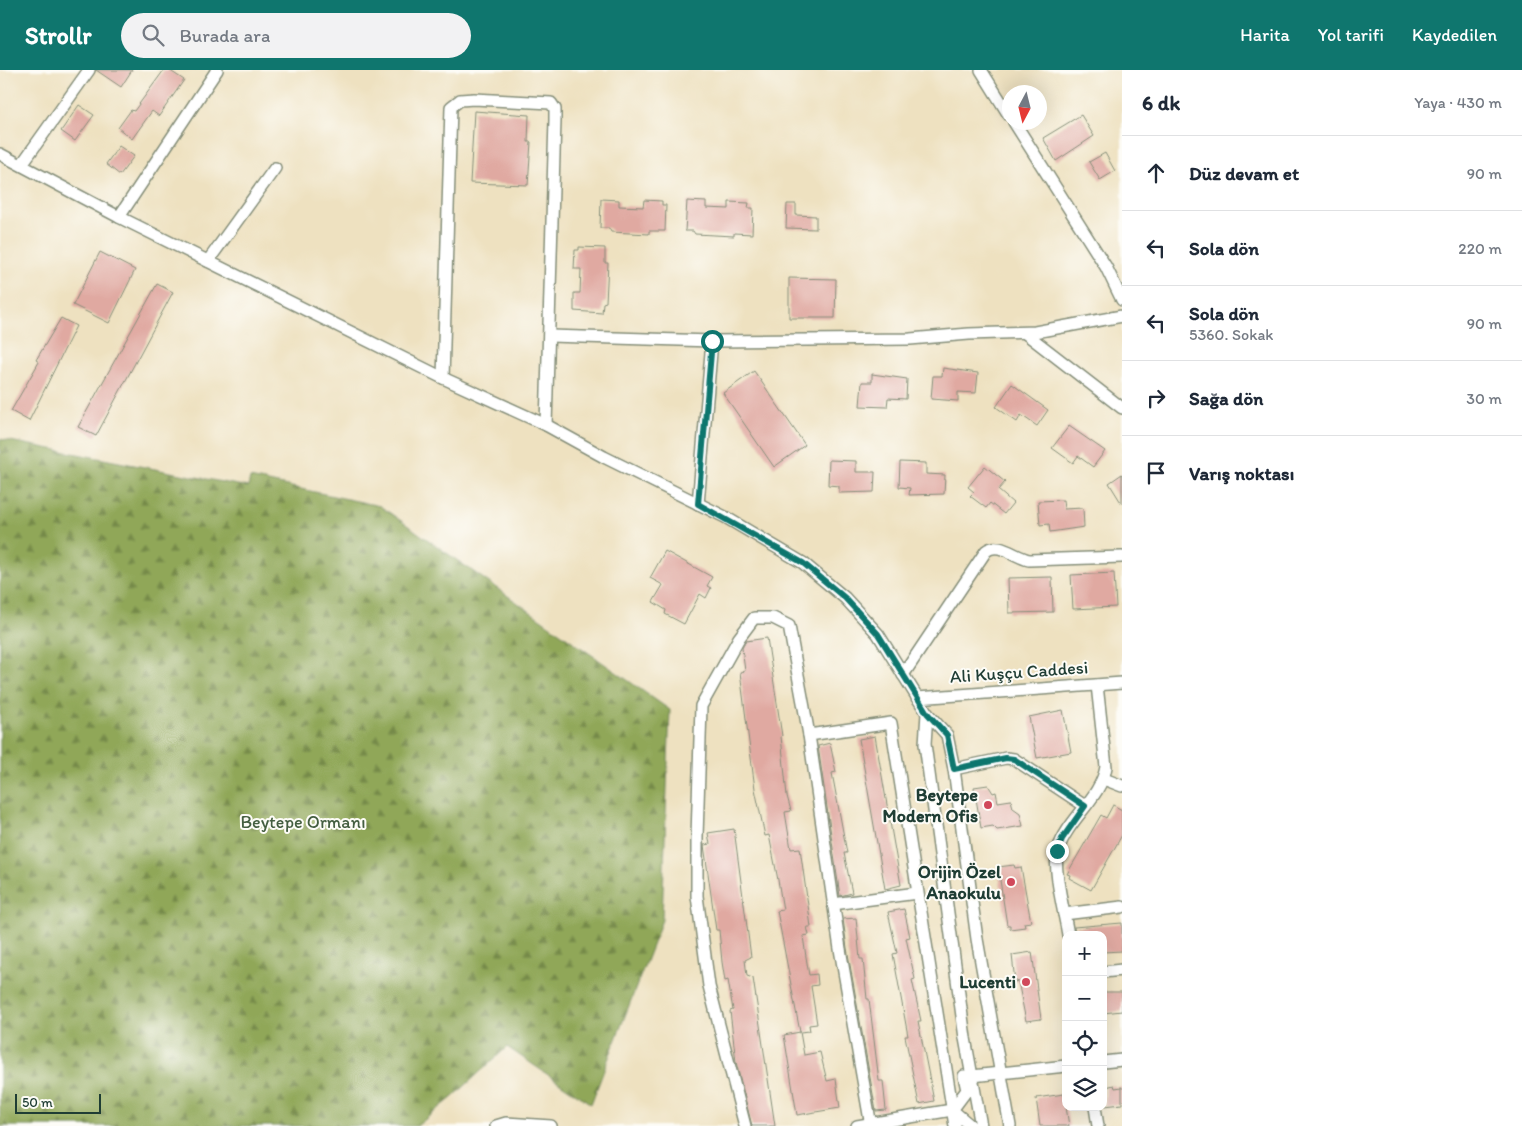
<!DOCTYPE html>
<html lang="tr">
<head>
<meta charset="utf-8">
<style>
  :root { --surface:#fff; --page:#f2f2f3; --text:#1f2937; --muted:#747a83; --line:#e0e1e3; --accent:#0f766e }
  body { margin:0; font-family:Itim,sans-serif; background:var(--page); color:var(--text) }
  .controls { position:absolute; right:15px; bottom:15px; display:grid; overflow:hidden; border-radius:10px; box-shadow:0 5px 20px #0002 }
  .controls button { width:45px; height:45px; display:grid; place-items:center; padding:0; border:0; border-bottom:1px solid var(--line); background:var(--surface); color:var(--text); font:25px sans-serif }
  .compass { position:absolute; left:1002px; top:15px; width:45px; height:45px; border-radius:50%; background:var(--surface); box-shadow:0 5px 20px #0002; rotate:187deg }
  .scale { position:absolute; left:15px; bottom:12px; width:86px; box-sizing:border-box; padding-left:5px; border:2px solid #1f3d34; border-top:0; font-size:14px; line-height:18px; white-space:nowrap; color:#1f3d34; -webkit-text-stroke:4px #fdfcf7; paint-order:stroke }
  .stop { position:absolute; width:15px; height:15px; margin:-11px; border:4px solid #0f766e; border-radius:50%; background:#fff }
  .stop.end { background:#0f766e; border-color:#fff; box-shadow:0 1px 5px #0008 }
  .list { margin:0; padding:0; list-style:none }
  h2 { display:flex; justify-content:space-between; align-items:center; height:65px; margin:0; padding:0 20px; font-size:21px }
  h2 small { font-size:16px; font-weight:400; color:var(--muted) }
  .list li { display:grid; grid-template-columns:32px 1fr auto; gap:15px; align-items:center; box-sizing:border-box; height:75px; padding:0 20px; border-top:1px solid var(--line) }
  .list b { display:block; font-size:19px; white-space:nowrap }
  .list p { margin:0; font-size:16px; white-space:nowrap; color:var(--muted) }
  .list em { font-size:16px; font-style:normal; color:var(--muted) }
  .icon { flex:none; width:28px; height:28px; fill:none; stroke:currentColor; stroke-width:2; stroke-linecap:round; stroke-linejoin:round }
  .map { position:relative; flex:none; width:1122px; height:1056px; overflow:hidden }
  header { display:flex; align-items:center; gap:30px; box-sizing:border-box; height:70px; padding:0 25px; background:var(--accent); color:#fff }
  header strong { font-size:24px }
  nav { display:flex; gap:28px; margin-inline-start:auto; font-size:18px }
  .search { width:350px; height:45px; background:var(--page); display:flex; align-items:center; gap:12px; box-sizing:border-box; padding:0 18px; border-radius:28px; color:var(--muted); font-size:19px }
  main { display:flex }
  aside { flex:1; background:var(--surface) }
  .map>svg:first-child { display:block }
</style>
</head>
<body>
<header>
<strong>Strollr</strong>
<div class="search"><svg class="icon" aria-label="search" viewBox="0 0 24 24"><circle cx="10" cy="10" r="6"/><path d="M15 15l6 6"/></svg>Burada ara</div>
<nav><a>Harita</a><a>Yol tarifi</a><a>Kaydedilen</a></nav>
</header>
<main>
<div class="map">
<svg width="1122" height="1056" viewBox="0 0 1122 1056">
  <defs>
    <pattern id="forest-firs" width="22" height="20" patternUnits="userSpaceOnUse" patternTransform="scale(1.25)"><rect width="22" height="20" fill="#90a758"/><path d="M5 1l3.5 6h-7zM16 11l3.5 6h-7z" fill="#75894a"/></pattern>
  </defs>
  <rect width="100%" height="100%" fill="#fdfcf7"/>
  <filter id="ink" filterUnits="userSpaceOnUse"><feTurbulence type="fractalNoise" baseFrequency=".02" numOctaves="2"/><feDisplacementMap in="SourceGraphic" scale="10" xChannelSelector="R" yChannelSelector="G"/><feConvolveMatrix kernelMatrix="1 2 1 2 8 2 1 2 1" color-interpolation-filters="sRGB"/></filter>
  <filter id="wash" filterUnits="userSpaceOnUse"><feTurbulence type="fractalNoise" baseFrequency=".0096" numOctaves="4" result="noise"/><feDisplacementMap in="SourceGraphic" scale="20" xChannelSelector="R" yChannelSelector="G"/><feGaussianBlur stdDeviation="1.12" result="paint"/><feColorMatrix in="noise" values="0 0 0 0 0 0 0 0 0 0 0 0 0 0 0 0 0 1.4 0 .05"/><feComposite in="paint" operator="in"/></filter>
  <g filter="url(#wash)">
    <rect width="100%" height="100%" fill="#eee1c0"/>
    <polygon fill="url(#forest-firs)" stroke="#587246" points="0,369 248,417 250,408 380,436 670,640 662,850 591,1034 507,977 453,1027 417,1056 0,1056"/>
    <g id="blocks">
      <g fill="#e0a9a1">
        <polygon points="96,0 132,0 121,17"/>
        <polygon points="164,0 169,0 184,10 159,46 152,41 132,69 118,58 131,40 134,41"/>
        <polygon points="79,35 94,45 75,71 61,61"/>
        <polygon points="474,41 529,45 528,72 531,72 528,115 470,113"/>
        <polygon points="1081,45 1094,66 1056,91 1043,68"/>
        <polygon points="119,76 134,86 120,105 106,94"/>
        <polygon points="1105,83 1115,101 1100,110 1089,92"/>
        <polygon points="601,129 619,130 619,136 643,137 644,130 662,131 662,135 666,135 665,161 649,161 649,164 611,162 609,158 600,158"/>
        <polygon points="687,131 706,132 706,138 729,139 729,132 749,133 748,138 753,138 752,164 734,163 734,166 695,164 693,161 685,161"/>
        <polygon points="787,134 796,134 796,145 816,146 816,159 786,158"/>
        <polygon points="579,177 605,178 605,193 608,193 606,232 603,233 602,243 574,241 574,223 580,223 581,199 574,199 575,180 579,180"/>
        <polygon points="100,182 135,200 109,253 73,235"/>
        <polygon points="789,208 836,209 835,248 789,248"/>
        <polygon points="157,214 173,222 96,366 78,357"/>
        <polygon points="61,248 76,256 29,351 11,341 39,292 36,290"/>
        <polygon points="943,298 978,303 976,323 958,322 958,331 931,329 933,306 942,306"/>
        <polygon points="754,301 805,375 774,397 723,323"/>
        <polygon points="872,304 907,309 906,329 888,328 887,337 860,336 862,312 872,312"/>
        <polygon points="1012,314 1048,340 1037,356 1021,345 1017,352 996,337"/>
        <polygon points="1069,356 1105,381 1093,397 1078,386 1073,393 1052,378"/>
        <polygon points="829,390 856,391 856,402 875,402 874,422 839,423 839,416 828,415"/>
        <polygon points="900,392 926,393 926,404 945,405 944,424 909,425 910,418 899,417"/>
        <polygon points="985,396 1005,412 998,420 1013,433 1004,444 990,433 986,438 970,426 974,422 968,417"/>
        <polygon points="1122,404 1122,434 1109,413"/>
        <polygon points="1063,430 1064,439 1083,438 1084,457 1050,462 1049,454 1040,455 1038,431"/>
        <polygon points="665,481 712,507 707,516 711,518 706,528 700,524 684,554 665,544 666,540 653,532 663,515 650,508"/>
        <polygon points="1114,503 1116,537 1073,539 1071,505"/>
        <polygon points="1052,507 1053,542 1009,543 1008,508"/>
        <polygon points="767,568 782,666 781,666 787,726 791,741 785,742 791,779 800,778 811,857 807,857 809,865 803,866 806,887 809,905 817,904 818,915 811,916 817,954 809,955 810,961 800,962 804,985 820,982 827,1011 836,1009 840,1038 797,1045 784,965 800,962 777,841 783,840 778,810 769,765 765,766 755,719 740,602 745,601 742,578 746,571"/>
        <polygon points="1063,640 1071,682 1037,688 1029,647"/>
        <polygon points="875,666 901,815 885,819 859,669"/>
        <polygon points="830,673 836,702 832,703 847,783 844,783 852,823 840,826 818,676"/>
        <polygon points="988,715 993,723 996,722 998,732 1011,730 1013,738 1020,743 1023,756 997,760 993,756 981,758 974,717"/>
        <polygon points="1113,735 1122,740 1122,765 1091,820 1069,808 1070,805 1067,804 1101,745 1106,748"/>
        <polygon points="734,759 751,887 745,890 747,906 753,908 775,1056 752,1056 736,992 730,941 733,940 728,910 725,911 722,892 719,860 716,860 704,775 710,774 708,763"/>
        <polygon points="1014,795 1015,798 1021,797 1031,852 1024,853 1025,857 1010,859 1010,855 1007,855 998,797"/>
        <polygon points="904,839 910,867 906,868 915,909 912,910 921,951 918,951 934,1031 919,1034 905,966 908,966 893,884 897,883 888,842"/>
        <polygon points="856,848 860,889 863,889 867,929 869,929 879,1011 883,1011 886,1040 876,1041 847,878 843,849"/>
        <polygon points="1122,853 1122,881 1103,882 1103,865 1075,865 1074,857"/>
        <polygon points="1032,882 1041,949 1026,951 1018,911 1015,912 1012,885"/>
        <polygon points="1103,922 1122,922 1122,941 1103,943"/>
        <polygon points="1114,1015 1115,1018 1122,1017 1122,1034 1105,1036 1106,1017"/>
        <polygon points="1064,1024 1069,1056 1040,1056 1036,1028"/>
      </g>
    </g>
  </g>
  <g filter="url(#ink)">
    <use href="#blocks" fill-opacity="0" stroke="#868f7a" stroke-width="1"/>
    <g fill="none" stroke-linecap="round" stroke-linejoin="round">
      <defs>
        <g id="minor">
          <polyline points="981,0 1009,45"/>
          <polyline points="1014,52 1106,197 1122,230"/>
          <polyline points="0,84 119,147 443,308 546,355 604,387 725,447 803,493 845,528 878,564 927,643 947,665 954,699 977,869 1010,1056"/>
          <polyline points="22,94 89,0"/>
          <polyline points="119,147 217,0"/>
          <polyline points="208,191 275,98"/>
          <polyline points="1025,263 1122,338"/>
          <polyline points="550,266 712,271 910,269 969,264 1035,262 1122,246"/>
          <polyline points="443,308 451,37 460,30 474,29 551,33 555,39 555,50 546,355"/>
          <polyline points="698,434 712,271"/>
          <path d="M903 605 986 481C998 471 1015 487 1029 490L1122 487"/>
          <polyline points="917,628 1122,613"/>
          <polyline points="927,643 925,674 965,968 981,1056"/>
          <polyline points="809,665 840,879 871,1056"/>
          <polyline points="954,699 1006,688 1014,689 1085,736"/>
          <polyline points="1104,709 1122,716"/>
          <polyline points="833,834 917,823"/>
          <polyline points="1064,844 1122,837"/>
          <path d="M1068 865C1065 845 1052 797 1058 780 1067 750 1101 728 1106 697L1097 615"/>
          <polyline points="1103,902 1122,900"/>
          <polyline points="1103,992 1122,990"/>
          <polyline points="972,1006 1066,996"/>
          <polyline points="1095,1037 1098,1056"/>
          <polyline points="952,1040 971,1056"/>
          <polyline points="496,1056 506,1053 551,1056"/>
          <polyline points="745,1056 709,916 697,826 697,767 701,636 739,568 754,548 773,548 789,556 809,665 891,653 955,1056"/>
          <polyline points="857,1056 952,1040 967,1020 964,1006"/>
        </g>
      </defs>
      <use href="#minor" stroke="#868f7a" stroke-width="14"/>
      <use href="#minor" stroke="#fff" stroke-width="11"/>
    </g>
  </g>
  <g fill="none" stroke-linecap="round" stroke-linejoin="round" filter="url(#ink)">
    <polyline stroke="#0f766e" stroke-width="6" points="712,271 698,434 803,493 845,528 878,564 927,643 947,665 954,699 1006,688 1014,689 1085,736 1062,769 1057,781"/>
  </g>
  <g fill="#d1495b" stroke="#fdfcf7" stroke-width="2">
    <circle cx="988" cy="735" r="5"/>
    <circle cx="1011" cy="812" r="5"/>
    <circle cx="1026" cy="912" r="5"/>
  </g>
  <g text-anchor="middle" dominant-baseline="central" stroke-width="4" stroke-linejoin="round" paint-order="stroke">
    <g font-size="18" fill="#1f3d34" stroke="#fdfcf7">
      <text transform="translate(1019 602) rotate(-4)">Ali Kuşçu Caddesi</text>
    </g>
    <g font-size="18" font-weight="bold" fill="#1f3d34" stroke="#fdfcf7" text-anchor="end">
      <text x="978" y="725">Beytepe<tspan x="978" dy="21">Modern Ofis</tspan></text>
      <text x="1001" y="802">Orijin Özel<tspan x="1001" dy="21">Anaokulu</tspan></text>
      <text x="1016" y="912">Lucenti</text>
    </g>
    <g font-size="18" fill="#445e40" stroke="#fdfcf7">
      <text x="303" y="752">Beytepe Ormanı</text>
    </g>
  </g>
</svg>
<div class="controls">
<button>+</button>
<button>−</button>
<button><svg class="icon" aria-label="locate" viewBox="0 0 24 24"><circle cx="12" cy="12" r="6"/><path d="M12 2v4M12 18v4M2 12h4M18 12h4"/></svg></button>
<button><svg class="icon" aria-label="layers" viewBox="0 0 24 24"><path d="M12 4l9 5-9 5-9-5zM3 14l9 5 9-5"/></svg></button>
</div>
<svg class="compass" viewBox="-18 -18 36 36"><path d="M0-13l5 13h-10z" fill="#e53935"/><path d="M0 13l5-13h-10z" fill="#747a83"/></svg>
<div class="scale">50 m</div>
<div class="stop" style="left:712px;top:271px"></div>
<div class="stop end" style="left:1057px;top:781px"></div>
</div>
<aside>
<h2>6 dk<small>Yaya · 430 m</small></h2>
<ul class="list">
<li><svg class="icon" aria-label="ahead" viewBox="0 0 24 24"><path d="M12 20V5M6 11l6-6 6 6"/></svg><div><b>Düz devam et</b></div><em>90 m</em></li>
<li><svg class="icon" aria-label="left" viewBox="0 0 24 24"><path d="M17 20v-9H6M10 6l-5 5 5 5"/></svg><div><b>Sola dön</b></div><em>220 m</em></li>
<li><svg class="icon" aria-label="left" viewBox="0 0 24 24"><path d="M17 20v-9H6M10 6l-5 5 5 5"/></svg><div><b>Sola dön</b><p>5360. Sokak</p></div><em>90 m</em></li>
<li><svg class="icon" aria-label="right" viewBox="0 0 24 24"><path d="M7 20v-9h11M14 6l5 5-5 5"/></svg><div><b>Sağa dön</b></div><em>30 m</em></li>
<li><svg class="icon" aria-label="arrive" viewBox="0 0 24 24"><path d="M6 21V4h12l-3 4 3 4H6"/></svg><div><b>Varış noktası</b></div></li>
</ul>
</aside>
</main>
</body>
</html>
